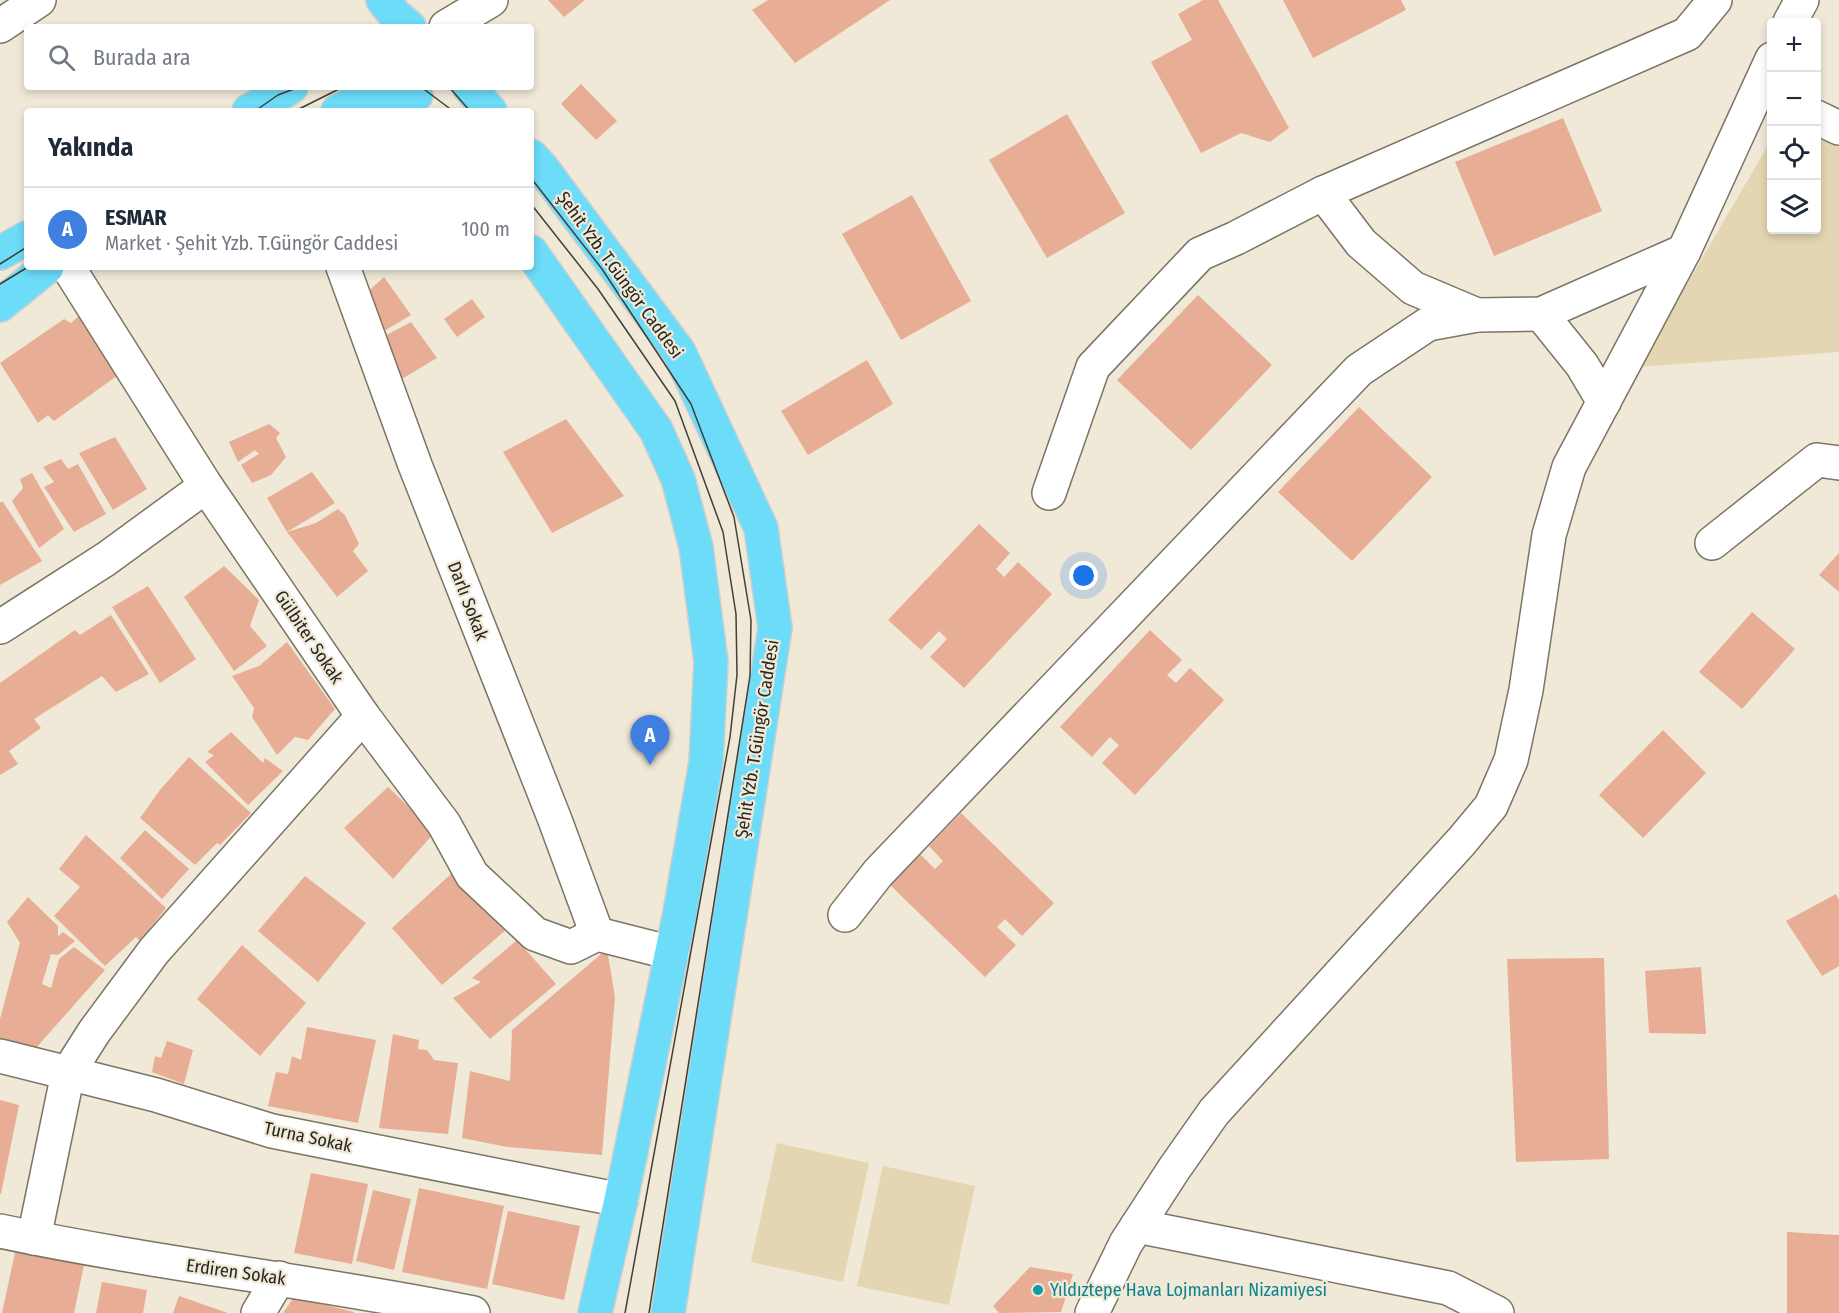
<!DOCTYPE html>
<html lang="tr">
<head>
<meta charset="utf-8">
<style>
  :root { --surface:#fff; --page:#f6f6f7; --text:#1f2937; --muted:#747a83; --line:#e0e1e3; --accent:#111827 }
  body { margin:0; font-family:"Fira Sans Condensed",sans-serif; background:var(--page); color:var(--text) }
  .controls { position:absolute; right:18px; top:18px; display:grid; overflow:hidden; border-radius:6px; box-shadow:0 3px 9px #0003 }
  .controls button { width:54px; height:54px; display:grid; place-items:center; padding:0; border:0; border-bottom:2px solid var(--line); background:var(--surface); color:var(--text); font:30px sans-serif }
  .you { position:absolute; left:1084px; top:576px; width:21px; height:21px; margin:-15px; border:4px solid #fff; border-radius:50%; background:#1a73e8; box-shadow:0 0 0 9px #1a73e833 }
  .badge { display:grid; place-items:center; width:39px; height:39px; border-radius:50%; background:var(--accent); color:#fff; font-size:20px; font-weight:700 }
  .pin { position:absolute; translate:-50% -50px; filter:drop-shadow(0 2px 3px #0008) }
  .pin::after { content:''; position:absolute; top:32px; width:21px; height:18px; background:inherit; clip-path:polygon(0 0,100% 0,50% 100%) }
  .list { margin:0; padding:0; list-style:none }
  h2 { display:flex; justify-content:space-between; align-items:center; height:78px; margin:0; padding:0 24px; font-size:26px }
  h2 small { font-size:20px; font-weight:400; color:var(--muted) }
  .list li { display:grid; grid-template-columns:39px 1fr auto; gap:18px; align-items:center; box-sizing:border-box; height:84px; padding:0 24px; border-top:2px solid var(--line) }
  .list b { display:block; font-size:22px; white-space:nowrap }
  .list p { margin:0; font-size:20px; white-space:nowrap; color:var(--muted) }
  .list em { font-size:20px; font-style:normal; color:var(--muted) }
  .icon { flex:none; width:33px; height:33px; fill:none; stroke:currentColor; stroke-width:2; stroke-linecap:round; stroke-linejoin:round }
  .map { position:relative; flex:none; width:1839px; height:1313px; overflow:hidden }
  .search { position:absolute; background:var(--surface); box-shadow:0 3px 9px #0003; left:24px; top:24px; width:510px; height:66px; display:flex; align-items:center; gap:15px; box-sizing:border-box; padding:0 21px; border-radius:6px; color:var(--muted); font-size:22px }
  .panel { position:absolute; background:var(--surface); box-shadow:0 3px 9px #0003; left:24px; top:108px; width:510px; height:162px; border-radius:6px }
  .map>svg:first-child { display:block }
</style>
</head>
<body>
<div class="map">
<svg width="1839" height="1313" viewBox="0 0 1839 1313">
  <rect width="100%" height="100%" fill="#f0e9d8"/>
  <g fill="#e4d6b2">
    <polygon points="1817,138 1839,147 1839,352 1639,367 1771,140 1772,230 1816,230"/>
    <polygon points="777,1143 869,1163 843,1282 751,1262"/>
    <polygon points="883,1166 975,1186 949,1305 857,1286"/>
  </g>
  <g fill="#e7ae95">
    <polygon points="548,0 585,0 564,17"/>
    <polygon points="768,0 890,0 795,63 752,10"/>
    <polygon points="1203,0 1218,0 1289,128 1270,142 1241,133 1201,153 1151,62 1192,40 1178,14"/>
    <polygon points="1283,0 1401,0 1406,10 1313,58"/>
    <polygon points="581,84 617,121 596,140 561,104"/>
    <polygon points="1067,114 1125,213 1047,258 989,160"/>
    <polygon points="1563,118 1602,211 1494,256 1455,162"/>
    <polygon points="912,195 971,301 901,340 842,234"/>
    <polygon points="384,277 411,315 379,334 362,297"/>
    <polygon points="1198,295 1272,365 1191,450 1117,380"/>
    <polygon points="472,299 485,317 457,337 444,319"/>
    <polygon points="80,315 121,373 54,421 48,415 38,423 0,363 64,319 71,323"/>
    <polygon points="411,322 437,358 395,383 377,340"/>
    <polygon points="867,360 893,404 808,455 781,411"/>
    <polygon points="1359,407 1432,477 1352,561 1278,492"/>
    <polygon points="566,419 624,496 552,533 503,452"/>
    <polygon points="269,424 280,433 276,438 286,457 271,475 252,483 241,465 259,454 255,450 238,462 229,442"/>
    <polygon points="115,437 147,489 113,510 79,453"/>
    <polygon points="61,459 68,469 78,464 106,514 74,532 44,487 54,482 43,467"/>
    <polygon points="312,472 335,503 287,532 267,498"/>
    <polygon points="32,473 64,529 39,548 12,501 23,488 20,479"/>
    <polygon points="0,502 3,502 42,561 0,585"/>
    <polygon points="338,509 345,515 359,544 353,551 368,571 337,597 287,532 316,523"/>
    <polygon points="979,524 1010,553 996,569 1004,577 1018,562 1052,594 964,688 930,657 947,639 939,631 921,650 888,620"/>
    <polygon points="1839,553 1839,592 1819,575"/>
    <polygon points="224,566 259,600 250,626 267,646 234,671 184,597"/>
    <polygon points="148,586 196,659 160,683 112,607"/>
    <polygon points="1752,612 1795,649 1742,709 1699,672"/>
    <polygon points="111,615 149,674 116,692 102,676 34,719 41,728 9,751 18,764 0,775 0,683 75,630 80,635"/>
    <polygon points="1150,630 1182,660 1167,675 1176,683 1190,668 1224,700 1135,795 1102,763 1119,745 1110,737 1092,757 1060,727"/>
    <polygon points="287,642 335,709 308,740 295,737 277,755 252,717 254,708 232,676 259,666"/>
    <polygon points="1663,730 1706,773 1643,838 1599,795"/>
    <polygon points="231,732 263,763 265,758 283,771 248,805 205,762 214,755 207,752"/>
    <polygon points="189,757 251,813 220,845 217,843 195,865 140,818 160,790"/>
    <polygon points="388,787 435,832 393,879 344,828"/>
    <polygon points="961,813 1054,903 1022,936 1005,919 997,927 1016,945 985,977 890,885 920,854 935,869 943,861 929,846"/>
    <polygon points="145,830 189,869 162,899 120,858"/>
    <polygon points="86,835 166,908 140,941 136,937 105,966 54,916 80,887 59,869"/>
    <polygon points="452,873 507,929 442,985 392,928"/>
    <polygon points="305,876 366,923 318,982 258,931"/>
    <polygon points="1836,894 1839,901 1839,966 1822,976 1786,921"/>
    <polygon points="28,897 58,926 58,936 63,932 75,941 58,955 51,954 42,984 51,988 59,959 74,947 105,970 36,1048 0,1040 0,1019 20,943 7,922"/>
    <polygon points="517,940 556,984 490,1039 453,998 481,982 472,978"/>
    <polygon points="242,945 306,1003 260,1056 197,999"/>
    <polygon points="607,949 615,997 602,1155 507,1147 462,1138 470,1071 510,1081 512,1030"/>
    <polygon points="1604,958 1609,1159 1516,1162 1507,959"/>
    <polygon points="1701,967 1706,1034 1649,1033 1645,971"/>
    <polygon points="307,1027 376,1040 358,1123 268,1106 276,1072 288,1074 292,1056 301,1060"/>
    <polygon points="393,1034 419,1040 418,1049 427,1050 434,1060 458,1063 448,1134 379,1128"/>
    <polygon points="167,1041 193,1050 184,1084 152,1072 155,1056 161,1058"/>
    <polygon points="0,1100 19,1105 1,1194 0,1194"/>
    <polygon points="311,1173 368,1184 352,1264 294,1253"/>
    <polygon points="419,1188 504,1206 487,1289 402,1272"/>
    <polygon points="373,1190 411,1199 394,1270 356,1261"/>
    <polygon points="508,1211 580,1226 564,1300 492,1284"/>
    <polygon points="1787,1232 1839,1235 1839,1313 1787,1313"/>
    <polygon points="16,1248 84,1265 74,1313 2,1313"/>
    <polygon points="1030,1267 1073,1274 1061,1312 999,1313 993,1306"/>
    <polygon points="102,1282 147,1290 143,1313 96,1313"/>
    <polygon points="179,1296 228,1313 173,1313"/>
    <polygon points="294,1297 354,1312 354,1313 283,1313"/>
  </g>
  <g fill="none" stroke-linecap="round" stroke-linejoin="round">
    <defs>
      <g id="minor">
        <polyline points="1790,22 1802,0"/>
        <polyline points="0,26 39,0"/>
        <polyline points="446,27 491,0"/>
        <polyline points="1816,117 1839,128"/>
        <polyline points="1323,193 1361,243 1413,288 1477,315"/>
        <polyline points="68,267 206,486 363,716 444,824 472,875 535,934 571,947 597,934"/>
        <polyline points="343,267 415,465 555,820 597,934"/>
        <polyline points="1541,314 1582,365 1604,402"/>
        <polyline points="1049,493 1093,367 1200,254 1236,238 1323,193 1687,34 1715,0"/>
        <polyline points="1712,543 1817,460 1839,463"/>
        <polyline points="0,627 106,559 206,486"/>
        <polyline points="845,915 878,873 1359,370 1428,324 1477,315 1541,314 1684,251"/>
        <polyline points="597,934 672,953"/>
        <polyline points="0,1056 156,1095 272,1131 621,1200"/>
        <polyline points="1137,1226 1448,1288 1497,1313"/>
        <path d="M0 1231C156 1264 316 1281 473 1313"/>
        <polyline points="34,1238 68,1073 94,1032 154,951 363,716"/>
        <polyline points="258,1313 279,1278"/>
        <polyline points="1092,1313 1126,1243 1174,1169 1214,1112 1461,842 1491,806 1511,760 1526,690 1549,535 1569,467 1684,251 1772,59"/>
      </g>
      <g id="major">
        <polyline points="383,0 395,15 409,27"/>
        <polyline points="469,87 490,111"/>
        <polyline points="249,111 291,87"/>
        <polyline points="338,111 378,91 416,95"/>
        <polyline points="531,156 542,168 679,352 761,528 775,628 668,1313"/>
        <polyline points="531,252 656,430 678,479 696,547 711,662 706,762 680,912 621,1200 595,1313"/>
        <polyline points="0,253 27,238"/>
        <polyline points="0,305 47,267"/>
      </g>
    </defs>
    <use href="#minor" stroke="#7b7565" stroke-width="36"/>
    <use href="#major" stroke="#d0cfce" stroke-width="36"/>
    <use href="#minor" stroke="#fff" stroke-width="33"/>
    <use href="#major" stroke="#6cdcf9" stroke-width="33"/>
    <g stroke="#423f37" stroke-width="1.5">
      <polyline points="421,87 453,111"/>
      <polyline points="449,87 470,111"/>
      <polyline points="255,111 278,95 299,87"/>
      <polyline points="295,111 341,88 347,87"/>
      <polyline points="531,178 602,269 691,404 734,517 751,620 750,676 649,1313"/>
      <polyline points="531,204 598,289 675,401 723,532 736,614 737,675 730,737 625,1313"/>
      <polyline points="0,264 27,247"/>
      <polyline points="0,284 28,267"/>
    </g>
  </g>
  <circle fill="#0f9aa8" stroke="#f0e9d8" stroke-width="2" cx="1038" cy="1290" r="6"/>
  <g text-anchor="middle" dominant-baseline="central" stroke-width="4.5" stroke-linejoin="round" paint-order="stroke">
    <g font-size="18" fill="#28261f" stroke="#f0e9d8">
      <text transform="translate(620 275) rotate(54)">Şehit Yzb. T.Güngör Caddesi</text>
      <text transform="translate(468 601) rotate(69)">Darlı Sokak</text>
      <text transform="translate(309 637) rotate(56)">Gülbiter Sokak</text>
      <text transform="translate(757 739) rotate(-81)">Şehit Yzb. T.Güngör Caddesi</text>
      <text transform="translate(308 1137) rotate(12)">Turna Sokak</text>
      <text transform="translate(236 1272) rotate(8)">Erdiren Sokak</text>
    </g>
    <g font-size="18" fill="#0d838f" stroke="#f0e9d8" text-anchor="start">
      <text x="1050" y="1290">Yıldıztepe Hava Lojmanları Nizamiyesi</text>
    </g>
  </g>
</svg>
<div class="controls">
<button>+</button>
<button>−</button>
<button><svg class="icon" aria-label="locate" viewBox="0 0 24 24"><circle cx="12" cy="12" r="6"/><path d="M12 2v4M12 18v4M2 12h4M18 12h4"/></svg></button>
<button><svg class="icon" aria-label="layers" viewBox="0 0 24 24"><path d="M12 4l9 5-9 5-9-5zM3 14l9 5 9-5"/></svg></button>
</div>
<div class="you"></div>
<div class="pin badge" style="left:650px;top:765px;background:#3f7fe0">A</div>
<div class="search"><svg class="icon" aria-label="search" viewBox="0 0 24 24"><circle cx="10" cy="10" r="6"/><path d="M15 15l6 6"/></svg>Burada ara</div>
<section class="panel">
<h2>Yakında<small></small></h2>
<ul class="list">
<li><span class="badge" style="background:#3f7fe0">A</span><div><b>ESMAR</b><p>Market · Şehit Yzb. T.Güngör Caddesi</p></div><em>100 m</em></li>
</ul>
</section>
</div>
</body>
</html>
